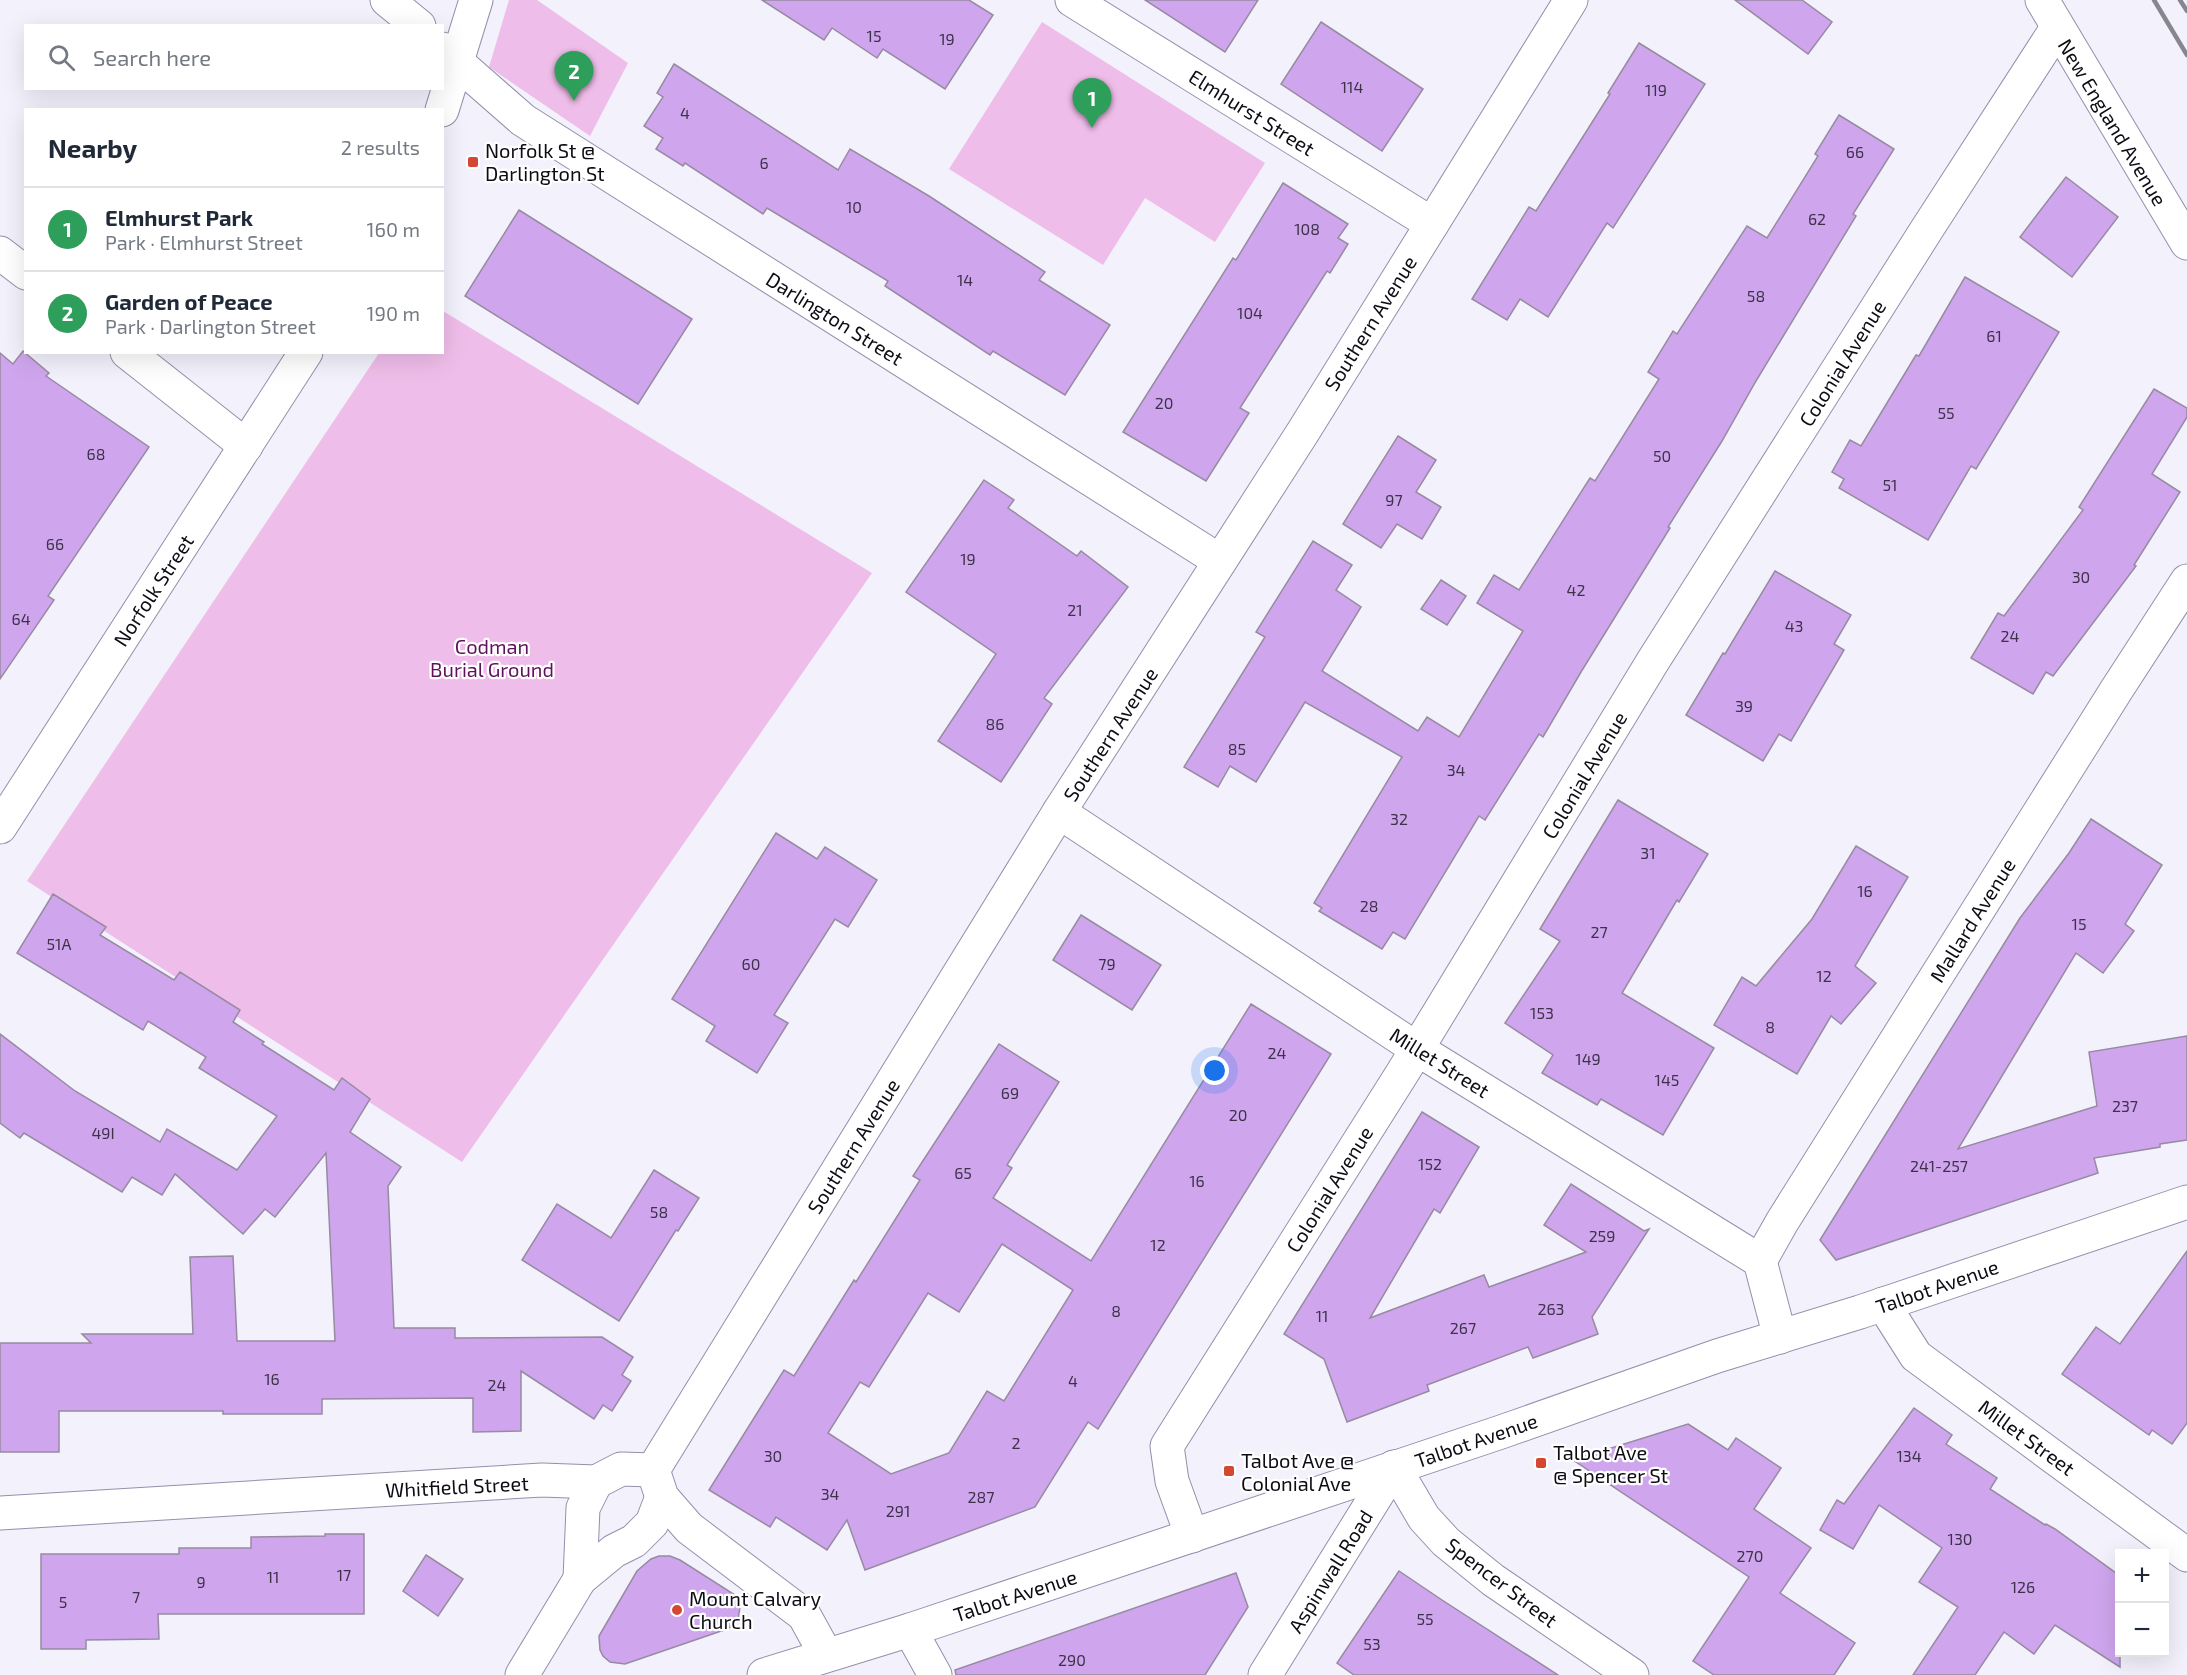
<!DOCTYPE html>
<html lang="en">
<head>
<meta charset="utf-8">
<style>
  :root { --surface:#fff; --page:#f6f6f7; --text:#1f2937; --muted:#747a83; --line:#e0e1e3; --accent:#111827 }
  body { margin:0; font-family:"Exo 2",sans-serif; background:var(--page); color:var(--text) }
  .controls { position:absolute; right:18px; bottom:18px; display:grid; overflow:hidden; border-radius:0px; box-shadow:0 6px 24px #0002 }
  .controls button { width:54px; height:54px; display:grid; place-items:center; padding:0; border:0; border-bottom:2px solid var(--line); background:var(--surface); color:var(--text); font:30px sans-serif }
  .you { position:absolute; left:1215px; top:1071px; width:21px; height:21px; margin:-15px; border:4px solid #fff; border-radius:50%; background:#1a73e8; box-shadow:0 0 0 9px #1a73e833 }
  .badge { display:grid; place-items:center; width:39px; height:39px; border-radius:50%; background:var(--accent); color:#fff; font-size:20px; font-weight:700 }
  .pin { position:absolute; translate:-50% -50px; filter:drop-shadow(0 2px 3px #0008) }
  .pin::after { content:''; position:absolute; top:32px; width:21px; height:18px; background:inherit; clip-path:polygon(0 0,100% 0,50% 100%) }
  .list { margin:0; padding:0; list-style:none }
  h2 { display:flex; justify-content:space-between; align-items:center; height:78px; margin:0; padding:0 24px; font-size:26px }
  h2 small { font-size:20px; font-weight:400; color:var(--muted) }
  .list li { display:grid; grid-template-columns:39px 1fr auto; gap:18px; align-items:center; box-sizing:border-box; height:84px; padding:0 24px; border-top:2px solid var(--line) }
  .list b { display:block; font-size:22px; white-space:nowrap }
  .list p { margin:0; font-size:20px; white-space:nowrap; color:var(--muted) }
  .list em { font-size:20px; font-style:normal; color:var(--muted) }
  .icon { flex:none; width:33px; height:33px; fill:none; stroke:currentColor; stroke-width:2; stroke-linecap:round; stroke-linejoin:round }
  .map { position:relative; flex:none; width:2187px; height:1675px; overflow:hidden }
  .search { position:absolute; background:var(--surface); box-shadow:0 6px 24px #0002; left:24px; top:24px; width:420px; height:66px; display:flex; align-items:center; gap:15px; box-sizing:border-box; padding:0 21px; border-radius:0px; color:var(--muted); font-size:22px }
  .panel { position:absolute; background:var(--surface); box-shadow:0 6px 24px #0002; left:24px; top:108px; width:420px; height:246px; border-radius:0px }
  .map>svg:first-child { display:block }
</style>
</head>
<body>
<div class="map">
<svg width="2187" height="1675" viewBox="0 0 2187 1675">
  <rect width="100%" height="100%" fill="#f2f1fc"/>
  <g fill="#efbde9">
    <polygon points="509,0 537,0 628,63 590,136 489,67"/>
    <polygon points="1042,22 1265,163 1215,242 1145,198 1103,265 949,169"/>
    <polygon points="443,311 872,573 462,1162 27,881 379,353 442,352"/>
  </g>
  <g fill="#cfa6ee" stroke="#978aa1" stroke-width="1.5" fill-rule="evenodd">
    <polygon points="762,0 969,0 993,15 945,89 883,49 877,58 832,28 824,40"/>
    <polygon points="1145,0 1258,0 1225,52"/>
    <polygon points="1735,0 1802,0 1832,22 1808,54"/>
    <polygon points="1321,22 1423,89 1382,151 1281,84"/>
    <polygon points="1639,43 1705,84 1613,228 1607,223 1548,317 1520,299 1507,320 1472,299 1529,207 1536,211 1610,94 1608,93"/>
    <polygon points="674,64 838,170 850,149 929,196 1045,272 1039,280 1110,325 1065,395 993,351 990,355 885,286 888,281 767,208 763,214 685,163 683,166 656,149 663,138 644,126 663,97 657,93"/>
    <polygon points="1839,115 1894,149 1853,214 1856,216 1756,381 1722,441 1668,527 1670,528 1581,672 1543,737 1539,734 1485,820 1479,816 1405,939 1393,932 1382,949 1319,911 1322,908 1314,903 1402,757 1305,702 1256,782 1230,766 1218,787 1184,767 1265,637 1256,632 1313,541 1352,565 1336,590 1361,607 1322,671 1418,731 1427,717 1459,737 1523,631 1477,603 1494,575 1519,590 1590,478 1595,481 1659,379 1648,372 1673,331 1677,334 1747,226 1767,238 1818,156 1815,154"/>
    <polygon points="2066,177 2118,217 2072,277 2020,237"/>
    <polygon points="1283,183 1348,224 1338,238 1348,244 1330,273 1327,271 1240,408 1249,413 1206,481 1123,432 1233,258 1236,260"/>
    <polygon points="519,210 692,319 638,404 465,296"/>
    <polygon points="1965,277 2059,332 1976,469 1971,466 1928,540 1839,488 1844,479 1832,472 1850,440 1861,446 1916,355 1919,356"/>
    <polygon points="23,351 49,373 46,376 149,447 48,596 54,600 0,679 0,353 13,364"/>
    <polygon points="2154,389 2187,408 2187,417 2152,474 2180,492 2134,565 2136,566 2053,676 2046,672 2033,694 1971,658 1998,613 2004,616 2083,510 2079,507"/>
    <polygon points="1398,436 1436,460 1416,492 1441,507 1422,539 1397,524 1381,548 1343,524"/>
    <polygon points="984,480 1014,500 1008,508 1077,556 1081,551 1128,587 1044,698 1052,704 1001,782 938,741 996,654 906,592"/>
    <polygon points="1775,571 1851,615 1834,644 1844,650 1791,741 1779,734 1763,761 1686,715 1723,653 1725,654"/>
    <polygon points="1441,580 1466,596 1447,625 1421,609"/>
    <polygon points="1618,800 1708,854 1679,902 1677,900 1622,993 1714,1048 1663,1135 1601,1099 1597,1105 1542,1073 1553,1055 1505,1023 1560,941 1540,929"/>
    <polygon points="2091,819 2162,865 2125,924 2134,931 2103,973 2076,953 1958,1149 2097,1106 2089,1052 2187,1036 2187,1140 2160,1144 2160,1147 2094,1158 2098,1173 1836,1260 1820,1240 2020,918 2069,853"/>
    <polygon points="776,833 817,859 825,847 877,880 848,927 835,919 774,1015 788,1023 757,1073 706,1041 715,1026 672,999"/>
    <polygon points="1856,846 1908,877 1855,966 1876,983 1841,1024 1831,1016 1797,1074 1714,1025 1742,977 1756,986 1812,919"/>
    <polygon points="53,894 106,927 100,935 174,980 180,972 240,1010 233,1022 264,1042 262,1044 334,1090 342,1078 370,1099 350,1132 401,1167 388,1186 394,1328 455,1328 455,1338 602,1337 633,1357 622,1375 631,1381 612,1411 603,1405 594,1419 521,1371 521,1431 473,1432 473,1398 322,1399 322,1414 223,1414 223,1411 59,1411 59,1452 0,1452 0,1343 91,1343 82,1334 193,1334 190,1257 233,1256 237,1341 335,1341 326,1153 275,1217 265,1209 243,1234 175,1174 162,1195 132,1177 122,1192 24,1133 20,1138 0,1123 0,1034 75,1091 160,1142 167,1129 237,1170 277,1116 199,1068 206,1057 148,1021 143,1030 17,953"/>
    <polygon points="1081,915 1161,965 1132,1010 1053,960"/>
    <path d="M1251 1004 1331 1054 1098 1429 1088 1422 1035 1507 865 1570 847 1520 827 1550 776 1517 770 1527 709 1490 784 1370 794 1376 854 1280 856 1282 920 1180 913 1176 999 1044 1059 1082 1007 1165 1012 1168 993 1198 1091 1261ZM1002 1244 1073 1290 1004 1401 987 1391 949 1453 891 1474 828 1433 860 1382 869 1387 928 1293 959 1312Z"/>
    <polygon points="1422,1112 1479,1147 1440,1213 1434,1209 1370,1318 1484,1275 1489,1287 1586,1252 1544,1225 1571,1184 1644,1231 1649,1229 1592,1317 1598,1334 1533,1358 1528,1347 1427,1385 1429,1391 1347,1422 1324,1359 1284,1334"/>
    <polygon points="654,1170 699,1198 678,1231 676,1230 619,1321 522,1260 557,1204 611,1238"/>
    <polygon points="2187,1251 2187,1423 2172,1444 2152,1430 2149,1435 2062,1374 2096,1327 2120,1344"/>
    <polygon points="1914,1408 1952,1435 1946,1444 1997,1478 1990,1489 2045,1525 2046,1524 2055,1529 2120,1576 2120,1667 2055,1625 2034,1654 2004,1632 1975,1675 1913,1675 1958,1607 1919,1582 1942,1548 1879,1505 1853,1549 1820,1530 1837,1500 1844,1504"/>
    <polygon points="1688,1424 1728,1450 1736,1438 1781,1468 1754,1509 1811,1548 1780,1593 1855,1643 1834,1675 1714,1675 1693,1661 1749,1577 1573,1460"/>
    <polygon points="325,1534 364,1534 364,1614 158,1614 159,1639 86,1640 86,1649 41,1649 41,1554 179,1554 179,1548 251,1548 251,1537 325,1536"/>
    <polygon points="426,1555 463,1579 438,1616 403,1591"/>
    <polygon points="659,1556 670,1556 680,1560 735,1595 740,1607 738,1619 732,1626 727,1629 625,1664 610,1662 603,1656 600,1650 599,1636 637,1571 651,1559"/>
    <polygon points="1399,1571 1442,1600 1558,1675 1354,1675 1337,1663"/>
    <polygon points="1236,1573 1248,1607 1205,1675 956,1675 955,1670"/>
  </g>
  <g fill="none" stroke-linecap="round" stroke-linejoin="round">
    <defs>
      <g id="minor">
        <polyline points="387,0 419,26"/>
        <polyline points="1072,0 1432,224"/>
        <polyline points="2042,0 2187,243"/>
        <polyline points="442,49 523,120 1220,561"/>
        <polyline points="0,253 26,273"/>
        <polyline points="127,352 246,446"/>
        <polyline points="1059,812 1417,1049 1760,1261 1780,1337"/>
        <polyline points="1760,1261 1782,1222 2117,689 2187,581"/>
        <polyline points="1883,1304 1916,1356 2187,1555"/>
        <polyline points="1394,1467 1424,1518 1446,1542 1493,1580 1632,1675"/>
        <polyline points="653,1470 1059,812 1303,432 1571,0"/>
        <polyline points="653,1470 662,1497 689,1528 804,1615 826,1655"/>
        <polyline points="0,1513 542,1480 596,1482 621,1469 653,1470"/>
        <polyline points="1192,1536 1172,1481 1167,1446 1403,1072 1653,661 1927,229 2057,28"/>
        <polyline points="580,1579 583,1508 596,1482"/>
        <polyline points="910,1630 935,1675"/>
        <polyline points="522,1675 580,1579 614,1551 634,1541 652,1523 662,1497"/>
      </g>
      <polyline id="tertiary" points="1265,1675 1394,1467"/>
      <g id="secondary">
        <polyline points="442,110 476,0"/>
        <polyline points="0,827 306,352"/>
        <polyline points="764,1675 910,1630 1501,1432 1717,1356 1860,1312 2187,1202"/>
      </g>
    </defs>
    <use href="#minor" stroke="#9390aa" stroke-width="35"/>
    <use href="#tertiary" stroke="#9390aa" stroke-width="35"/>
    <use href="#secondary" stroke="#9390aa" stroke-width="35"/>
    <use href="#minor" stroke="#fff" stroke-width="33"/>
    <use href="#tertiary" stroke="#fff" stroke-width="33"/>
    <use href="#secondary" stroke="#fff" stroke-width="33"/>
    <g stroke="#87868f" stroke-width="4.5">
      <polyline points="2154,0 2187,55"/>
      <polyline points="2180,0 2187,11"/>
    </g>
  </g>
  <g fill="#d44733" stroke="#fff" stroke-width="2">
    <rect x="467" y="156" width="12" height="12" rx="3"/>
    <rect x="1535" y="1457" width="12" height="12" rx="3"/>
    <rect x="1223" y="1465" width="12" height="12" rx="3"/>
    <circle cx="677" cy="1610" r="6"/>
  </g>
  <g text-anchor="middle" dominant-baseline="central" stroke-width="4.5" stroke-linejoin="round" paint-order="stroke">
    <g font-size="16" fill="#3e324a">
      <text x="874" y="35">15</text>
      <text x="947" y="38">19</text>
      <text x="1352" y="86">114</text>
      <text x="1656" y="89">119</text>
      <text x="685" y="112">4</text>
      <text x="1855" y="151">66</text>
      <text x="764" y="162">6</text>
      <text x="854" y="206">10</text>
      <text x="1817" y="218">62</text>
      <text x="1307" y="228">108</text>
      <text x="965" y="279">14</text>
      <text x="1756" y="295">58</text>
      <text x="1250" y="312">104</text>
      <text x="1994" y="335">61</text>
      <text x="1164" y="402">20</text>
      <text x="1946" y="412">55</text>
      <text x="96" y="453">68</text>
      <text x="1662" y="455">50</text>
      <text x="1890" y="484">51</text>
      <text x="1394" y="499">97</text>
      <text x="55" y="543">66</text>
      <text x="968" y="558">19</text>
      <text x="2081" y="576">30</text>
      <text x="1576" y="589">42</text>
      <text x="1075" y="609">21</text>
      <text x="21" y="618">64</text>
      <text x="1794" y="625">43</text>
      <text x="2010" y="635">24</text>
      <text x="1744" y="705">39</text>
      <text x="995" y="723">86</text>
      <text x="1237" y="748">85</text>
      <text x="1456" y="769">34</text>
      <text x="1399" y="818">32</text>
      <text x="1648" y="852">31</text>
      <text x="1865" y="890">16</text>
      <text x="1369" y="905">28</text>
      <text x="2079" y="923">15</text>
      <text x="1599" y="931">27</text>
      <text x="59" y="943">51A</text>
      <text x="751" y="963">60</text>
      <text x="1107" y="963">79</text>
      <text x="1824" y="975">12</text>
      <text x="1542" y="1012">153</text>
      <text x="1770" y="1026">8</text>
      <text x="1277" y="1052">24</text>
      <text x="1588" y="1058">149</text>
      <text x="1667" y="1079">145</text>
      <text x="1010" y="1092">69</text>
      <text x="2125" y="1105">237</text>
      <text x="1238" y="1114">20</text>
      <text x="103" y="1132">49I</text>
      <text x="1430" y="1163">152</text>
      <text x="1939" y="1165">241-257</text>
      <text x="963" y="1172">65</text>
      <text x="1197" y="1180">16</text>
      <text x="659" y="1211">58</text>
      <text x="1602" y="1235">259</text>
      <text x="1158" y="1244">12</text>
      <text x="1551" y="1308">263</text>
      <text x="1116" y="1310">8</text>
      <text x="1322" y="1315">11</text>
      <text x="1463" y="1327">267</text>
      <text x="272" y="1378">16</text>
      <text x="1073" y="1380">4</text>
      <text x="497" y="1384">24</text>
      <text x="1016" y="1442">2</text>
      <text x="773" y="1455">30</text>
      <text x="1909" y="1455">134</text>
      <text x="830" y="1493">34</text>
      <text x="981" y="1496">287</text>
      <text x="898" y="1510">291</text>
      <text x="1960" y="1538">130</text>
      <text x="1750" y="1555">270</text>
      <text x="344" y="1574">17</text>
      <text x="273" y="1576">11</text>
      <text x="201" y="1581">9</text>
      <text x="2023" y="1586">126</text>
      <text x="136" y="1596">7</text>
      <text x="63" y="1601">5</text>
      <text x="1425" y="1618">55</text>
      <text x="1372" y="1643">53</text>
      <text x="1072" y="1659">290</text>
    </g>
    <g font-size="20" fill="#0d0c14" stroke="#fff">
      <text transform="translate(1252 112) rotate(32)">Elmhurst Street</text>
      <text transform="translate(2113 122) rotate(59)">New England Avenue</text>
      <text transform="translate(835 318) rotate(32)">Darlington Street</text>
      <text transform="translate(1370 323) rotate(-58)">Southern Avenue</text>
      <text transform="translate(1842 363) rotate(-58)">Colonial Avenue</text>
      <text transform="translate(153 590) rotate(-57)">Norfolk Street</text>
      <text transform="translate(1110 734) rotate(-57)">Southern Avenue</text>
      <text transform="translate(1584 775) rotate(-59)">Colonial Avenue</text>
      <text transform="translate(1972 920) rotate(-58)">Mallard Avenue</text>
      <text transform="translate(1440 1062) rotate(32)">Millet Street</text>
      <text transform="translate(853 1146) rotate(-58)">Southern Avenue</text>
      <text transform="translate(1329 1189) rotate(-58)">Colonial Avenue</text>
      <text transform="translate(1937 1286) rotate(-19)">Talbot Avenue</text>
      <text transform="translate(2027 1437) rotate(36)">Millet Street</text>
      <text transform="translate(1476 1440) rotate(-19)">Talbot Avenue</text>
      <text transform="translate(457 1486) rotate(-3)">Whitfield Street</text>
      <text transform="translate(1330 1571) rotate(-58)">Aspinwall Road</text>
      <text transform="translate(1502 1582) rotate(37)">Spencer Street</text>
      <text transform="translate(1015 1595) rotate(-18)">Talbot Avenue</text>
    </g>
    <g font-size="20" fill="#0d0c14" stroke="#fff" text-anchor="start">
      <text x="485" y="150">Norfolk St @<tspan x="485" dy="23">Darlington St</tspan></text>
      <text x="1553" y="1452">Talbot Ave<tspan x="1553" dy="23">@ Spencer St</tspan></text>
      <text x="1241" y="1460">Talbot Ave @<tspan x="1241" dy="23">Colonial Ave</tspan></text>
      <text x="689" y="1598">Mount Calvary<tspan x="689" dy="23">Church</tspan></text>
    </g>
    <g font-size="20" fill="#5f125b" stroke="#fff">
      <text x="492" y="646">Codman<tspan x="492" dy="23">Burial Ground</tspan></text>
    </g>
  </g>
</svg>
<div class="controls">
<button>+</button>
<button>−</button>
</div>
<div class="you"></div>
<div class="pin badge" style="left:1092px;top:128px;background:#2e9e5b">1</div>
<div class="pin badge" style="left:574px;top:101px;background:#2e9e5b">2</div>
<div class="search"><svg class="icon" aria-label="search" viewBox="0 0 24 24"><circle cx="10" cy="10" r="6"/><path d="M15 15l6 6"/></svg>Search here</div>
<section class="panel">
<h2>Nearby<small>2 results</small></h2>
<ul class="list">
<li><span class="badge" style="background:#2e9e5b">1</span><div><b>Elmhurst Park</b><p>Park · Elmhurst Street</p></div><em>160 m</em></li>
<li><span class="badge" style="background:#2e9e5b">2</span><div><b>Garden of Peace</b><p>Park · Darlington Street</p></div><em>190 m</em></li>
</ul>
</section>
</div>
</body>
</html>
